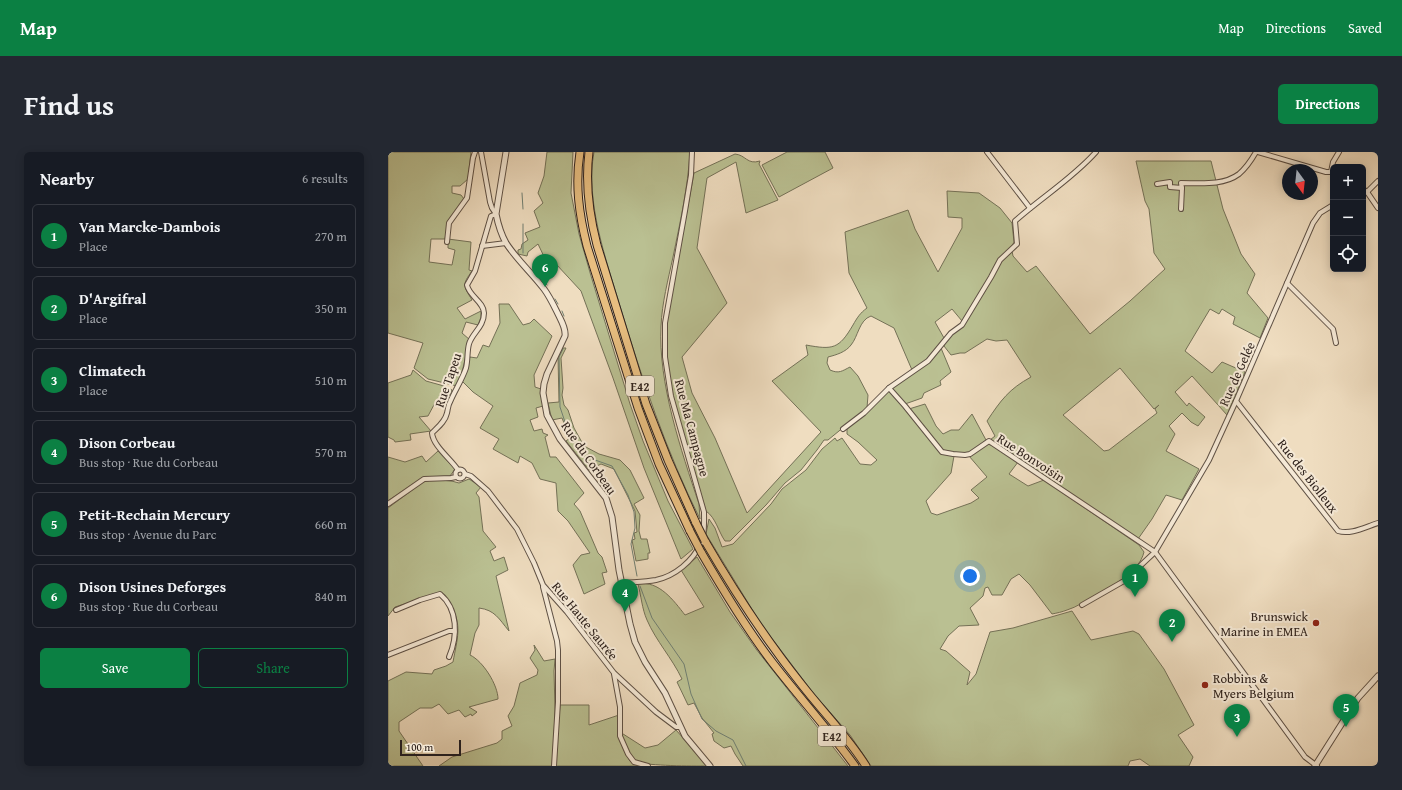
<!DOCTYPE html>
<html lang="en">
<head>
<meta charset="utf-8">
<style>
  :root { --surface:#171b24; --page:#242831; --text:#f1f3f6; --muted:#9ea1a6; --line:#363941; --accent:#0b8043 }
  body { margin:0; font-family:"Gentium Book Plus",serif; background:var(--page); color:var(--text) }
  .controls { position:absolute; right:12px; top:12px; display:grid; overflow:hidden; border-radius:6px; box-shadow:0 2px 10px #0003 }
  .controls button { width:36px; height:36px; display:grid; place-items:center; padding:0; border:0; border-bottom:1px solid var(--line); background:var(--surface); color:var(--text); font:20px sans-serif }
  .compass { position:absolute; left:894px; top:12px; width:36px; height:36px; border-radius:50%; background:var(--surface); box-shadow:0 2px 10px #0003; rotate:165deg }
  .scale { position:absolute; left:12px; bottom:10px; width:61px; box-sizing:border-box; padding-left:4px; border:2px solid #2f221c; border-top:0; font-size:11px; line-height:14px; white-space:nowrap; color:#2f221c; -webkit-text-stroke:3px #f5e9d6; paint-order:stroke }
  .you { position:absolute; left:582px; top:424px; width:14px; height:14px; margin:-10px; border:3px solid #fff; border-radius:50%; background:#1a73e8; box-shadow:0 0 0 6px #1a73e833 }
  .badge { display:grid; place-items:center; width:26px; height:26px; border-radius:50%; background:var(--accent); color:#fff; font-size:13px; font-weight:700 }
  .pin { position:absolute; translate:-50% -33px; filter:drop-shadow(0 1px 2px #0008) }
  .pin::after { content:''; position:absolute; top:21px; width:14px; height:12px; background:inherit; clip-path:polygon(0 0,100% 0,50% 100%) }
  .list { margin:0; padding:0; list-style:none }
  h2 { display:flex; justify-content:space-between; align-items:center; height:52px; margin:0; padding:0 16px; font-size:17px }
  h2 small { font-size:13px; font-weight:400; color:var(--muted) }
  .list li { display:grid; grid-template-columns:26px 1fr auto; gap:12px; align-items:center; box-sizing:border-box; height:64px; margin:0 8px 8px; padding:0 8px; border:1px solid var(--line); border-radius:6px }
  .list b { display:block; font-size:15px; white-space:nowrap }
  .list p { margin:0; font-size:13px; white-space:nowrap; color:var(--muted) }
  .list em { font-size:13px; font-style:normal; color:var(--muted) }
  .actions { display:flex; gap:8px; padding:12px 16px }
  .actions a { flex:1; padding:9px 0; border:1px solid var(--accent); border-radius:6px; text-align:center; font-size:14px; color:var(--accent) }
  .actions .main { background:var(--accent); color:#fff }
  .icon { flex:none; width:22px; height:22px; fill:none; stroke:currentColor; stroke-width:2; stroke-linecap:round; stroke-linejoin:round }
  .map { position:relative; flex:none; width:990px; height:614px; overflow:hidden; border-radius:6px }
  header { display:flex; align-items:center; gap:24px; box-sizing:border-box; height:56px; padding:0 20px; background:var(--accent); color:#fff }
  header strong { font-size:19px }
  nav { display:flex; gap:22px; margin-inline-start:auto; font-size:14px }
  .intro { display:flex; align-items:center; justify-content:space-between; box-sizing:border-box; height:96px; padding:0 24px }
  h1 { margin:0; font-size:28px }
  .button { padding:10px 18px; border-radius:6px; background:var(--accent); color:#fff; font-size:14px; font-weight:700 }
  main { display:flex; gap:24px; padding:0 24px }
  aside { flex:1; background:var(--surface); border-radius:6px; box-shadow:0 2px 10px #0003 }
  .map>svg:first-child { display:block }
</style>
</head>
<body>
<header>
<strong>Map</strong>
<nav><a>Map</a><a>Directions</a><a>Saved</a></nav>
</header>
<div class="intro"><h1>Find us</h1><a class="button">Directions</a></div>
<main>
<aside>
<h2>Nearby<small>6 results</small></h2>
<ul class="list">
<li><span class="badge">1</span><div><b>Van Marcke-Dambois</b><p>Place</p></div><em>270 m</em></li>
<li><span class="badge">2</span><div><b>D'Argifral</b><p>Place</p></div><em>350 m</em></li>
<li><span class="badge">3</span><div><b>Climatech</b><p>Place</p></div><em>510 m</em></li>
<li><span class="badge">4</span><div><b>Dison Corbeau</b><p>Bus stop · Rue du Corbeau</p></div><em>570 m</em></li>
<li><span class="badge">5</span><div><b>Petit-Rechain Mercury</b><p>Bus stop · Avenue du Parc</p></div><em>660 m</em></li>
<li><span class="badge">6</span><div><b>Dison Usines Deforges</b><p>Bus stop · Rue du Corbeau</p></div><em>840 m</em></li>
</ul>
<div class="actions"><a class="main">Save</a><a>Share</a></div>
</aside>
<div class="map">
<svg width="990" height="614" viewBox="0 0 990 614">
  <rect width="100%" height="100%" fill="#efddc0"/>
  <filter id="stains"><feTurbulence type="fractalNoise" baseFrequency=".005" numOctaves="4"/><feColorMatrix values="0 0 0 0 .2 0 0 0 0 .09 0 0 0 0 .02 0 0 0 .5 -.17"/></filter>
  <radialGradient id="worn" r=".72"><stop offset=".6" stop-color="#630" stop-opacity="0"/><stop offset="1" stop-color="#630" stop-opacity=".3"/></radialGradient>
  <g fill="#bac092" stroke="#747157" fill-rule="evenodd">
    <path d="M0 0H83L80 27 72 34H64V41L73 43 76 47 60 71 57 87H43L41 110 64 113 67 98 60 96V87L83 90 81 118 84 119C74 133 75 133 84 148L69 156 77 167 93 159V165L90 173 78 170 74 181 82 188 74 220 69 234 40 227 26 216 35 191 0 181Z"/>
    <polygon points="159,0 185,0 183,41 191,82 203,124 242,252 255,289 280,349 305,397 293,407 256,316 225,226 193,139 168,112 161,115 150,92 140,100 139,104 130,102 130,98 133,97 134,92 140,88 137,81 152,75 146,59 155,51 150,41 156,24"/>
    <path d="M206 0H302C300 35 292 71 285 105 280 128 274 151 273 174 270 231 293 298 311 352L312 367C278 299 254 227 232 154 218 107 197 50 206 0Z"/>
    <polygon points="399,0 437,0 445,16 391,45 374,13"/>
    <path d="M347 2C358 3 359 13 372 9L371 12 390 48 358 61 348 10 319 26 309 96 339 151 294 205 304 241 327 286 359 361 433 280 384 229 420 203 418 193C445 198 451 197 465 173 469 166 472 161 479 156L461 121 457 80 520 58 527 77 550 120 574 76V66L560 65 559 39 591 41 612 56 624 71 626 90 623 96 609 109 601 125 574 169 564 157 547 170 556 186 538 209 524 218 506 176 483 164C471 168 470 185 463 193 458 200 448 203 440 205L439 211 442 218C451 222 454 219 462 215L470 224 480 243 479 256 440 288H436L429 298 413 318 397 331 378 353 342 389H337C330 379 328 366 318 359L286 254 278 202 279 168 306 21Z"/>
    <path d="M748 9H823L835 57 853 102 867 122 859 141 880 166 872 186 845 172 847 165 834 157 831 162 822 157 797 199 824 221 834 210 857 220 839 263 804 224 787 240 799 254 801 251 817 265 810 274 803 270 794 261 781 274 787 282 778 299 811 317 794 348 778 343 764 367 750 387 602 288 607 284 599 269C613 248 621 237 643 225L619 188 608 189 599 187 577 201H572L563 203 556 194 557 191 562 184 572 176 596 141 612 111 624 99 625 104 639 120 648 114 702 182 742 149 777 117 766 101 761 57 757 49ZM732 216 766 257 771 253 767 257 769 261 721 298 716 299 675 263Z"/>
    <polygon points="111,152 121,152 135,173 142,171 146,167 164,184 146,223 147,235 153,237 155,254 148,256 150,265 142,268 146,279 154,277 155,281 160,283 157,285 162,305 168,305 196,341 186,352 192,359 210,401 214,405 219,420 214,421 217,432 196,442 185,413 193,403 202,401 180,369 170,359 168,331 152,327 144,311 132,304 130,311 105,297 111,287 92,276 105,254 85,240 74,229 82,205 89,206 95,193 101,195 112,171"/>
    <polygon points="175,196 178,196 173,206 175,236 174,243 176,253 180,258 186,276 196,294 211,302 232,308 242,318 256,346 246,352 252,363 251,379 253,387 259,387 262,401 260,401 260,407 248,409 244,388 247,387 246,381 249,380 247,359 226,317 213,312 201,318 178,289 182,286 174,266 164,268 160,251 171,250 170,204"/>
    <polygon points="553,196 563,220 552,229 553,233 536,241 534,246 517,252 503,237 539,212"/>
    <polygon points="25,218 38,229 56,234 64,238 58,251 48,249 40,264 31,265 43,279 22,282 23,288 7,290 6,288 0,285 0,231 23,223"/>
    <path d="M501 238 554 301 566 304 563 321 538 349 543 361 549 363 583 351 591 346 583 338 599 325 581 304 599 292 603 293 630 310 621 322 640 334 656 328 751 393 756 400C751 421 723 434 706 444 697 449 689 455 679 458 674 460 669 461 664 462L642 433 631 422 623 427 614 443H604L600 435 597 436 595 444 582 456 591 473 571 474 560 484 552 497 558 499 582 520 579 533 588 522 602 480 625 476 684 459 703 488 745 479 751 482 776 517 806 573 790 583 805 605 801 614H762L752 607 742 609 740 614H483L462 583 426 542 373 472 318 382 321 367 327 376 334 395 345 392 383 352 394 337 418 318 434 297 447 286 449 289 454 286 472 312 483 313 489 308 470 290 459 282V277L483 257Z"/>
    <polygon points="537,252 548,274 555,282 563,278 571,278 584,262 598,288 584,299 577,302 554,298 521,257"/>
    <polygon points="50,299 67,317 62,324 35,325 0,349 0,305 17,310 34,304 38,310"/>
    <path d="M47 327C55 329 63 328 71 331L81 327 93 335 88 341 91 345 95 379 108 395 102 399 106 409 116 405 120 418 108 424 121 479C111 467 107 458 91 456V473L87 481 82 503C95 509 110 533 110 547L81 555 89 560 84 564 83 562 77 565 71 558 60 562 51 552 44 556H32L11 570V579L35 614H0V529L18 520 44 522 46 518 58 514 65 510C69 487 75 473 62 452 59 447 57 444 52 441L7 455 0 464V356L35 330Z"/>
    <path d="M309 405 342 460 368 497 460 614H355L347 602 343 594 336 596 326 589 324 582 326 581 314 566 306 551 300 553 289 530 294 527C284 506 268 489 259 468 254 457 253 443 250 432 271 428 286 449 297 463L316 455 293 418Z"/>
    <polygon points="146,493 156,509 167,507 166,519 167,558 165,614 51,614 64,605 109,591 114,587 114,579 124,574 120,564 126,554 132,531 149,523 150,518 142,506 147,498"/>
    <polygon points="172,553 201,553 201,573 231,563 230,581 236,598 242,609 253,614 167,614"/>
    <path d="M288 578 320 614C303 614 262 614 248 610 239 605 236 589 232 580L257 596 270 593Z"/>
  </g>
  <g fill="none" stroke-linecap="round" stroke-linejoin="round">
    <g stroke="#707f72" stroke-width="1">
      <polyline points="134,41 135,57"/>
      <polyline points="135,101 135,72"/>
      <polyline points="153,125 159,133"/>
      <polyline points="167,147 170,152"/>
      <polyline points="174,159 176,164"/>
      <polyline points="175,197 171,205 172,255 178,273 193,303 224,314 240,343 246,360 247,376 243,392 249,424"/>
      <polyline points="252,434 264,466 296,512 303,542 314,567 328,579 345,588 358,614"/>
    </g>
    <defs>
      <g id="minor">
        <polyline points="599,0 642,56"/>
        <polyline points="870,0 938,20 943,20"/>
        <polyline points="945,22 943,20 945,10 951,0"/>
        <path d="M769 32 782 30V35L794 36 793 31C812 31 835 34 851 22 858 16 864 7 868 0"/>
        <polyline points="975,37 979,40 990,56"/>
        <polyline points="975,41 979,40 990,29"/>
        <polyline points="793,57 794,36"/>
        <polyline points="59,90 61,71 79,46 85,6 87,0"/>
        <polyline points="94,94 118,91"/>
        <polyline points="899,131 945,177 948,191"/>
        <polyline points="501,236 517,254 554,300 565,302 577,303 582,302 601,289 767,400 917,605 929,614"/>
        <path d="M848 249 950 379C963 383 977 375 990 371"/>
        <path d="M455 277 476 261 501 236 540 209 563 181 574 173 603 125 612 108 629 92 627 69C654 45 685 26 708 0"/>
        <circle cx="72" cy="322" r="4.5"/>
        <path d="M70 318C63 307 45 294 44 281 50 275 57 270 59 261 60 257 60 253 62 250 67 238 74 228 78 216 80 208 79 199 81 192 84 181 96 175 96 161 96 150 81 144 79 133L87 119 103 64 108 62 104 56 102 50 93 0"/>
        <polyline points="77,322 83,324 100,339 129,377 146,411 155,433 179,460 226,521 268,560 288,575 292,575"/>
        <polyline points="0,352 36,327 63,326 68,325"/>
        <path d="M234 431C245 430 257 430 268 428 287 424 305 409 313 391 317 382 316 371 316 360L283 244 277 205V171L297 59 303 23 304 0"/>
        <polyline points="155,435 169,489 170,498 170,550 166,614"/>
        <polyline points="694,453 736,429 767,400 821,308 848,249 925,71 932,61 945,53"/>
        <path d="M8 458 32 448 52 442C70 457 70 484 61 505"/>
        <polyline points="0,503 61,479 66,479"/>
        <polyline points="226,522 232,555 232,584 240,602 246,610 260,614"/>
      </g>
      <g id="tertiary">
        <path d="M118 0 108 62C110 72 113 82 118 91 129 108 144 121 156 137 162 145 166 154 171 164 174 170 178 177 177 184L159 222 156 232 155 241 159 263 172 287 218 346 224 365 231 418 242 472 247 490 257 510 277 541 297 584 322 614"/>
        <polyline points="927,614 970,546 990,524"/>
      </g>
      <g id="motorway">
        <path d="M192 0C187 33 191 62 199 94L250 256 271 312 302 379"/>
        <path d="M201 0C197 32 201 62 209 93L258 252 280 308 308 371"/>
        <path d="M317 389C346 439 377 487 414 533 435 560 460 585 478 614"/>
        <path d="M313 400C335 438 357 475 384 510 411 545 441 578 467 614"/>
      </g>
    </defs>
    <use href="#minor" stroke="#5f5145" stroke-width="6"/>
    <use href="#tertiary" stroke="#5f5145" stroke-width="7"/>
    <use href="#motorway" stroke="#2f221c" stroke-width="9"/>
    <use href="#minor" stroke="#f5e9d6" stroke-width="4"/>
    <use href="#tertiary" stroke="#f5e9d6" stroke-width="5"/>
    <use href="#motorway" stroke="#e8be80" stroke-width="7"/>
    <defs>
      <g id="motorway-bridge">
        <polyline points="308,371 317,389"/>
        <polyline points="302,379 313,400"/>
      </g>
    </defs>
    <use href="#motorway-bridge" stroke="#2f221c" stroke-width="9" stroke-linecap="butt"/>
    <use href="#motorway-bridge" stroke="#e8be80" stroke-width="7"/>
  </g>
  <g fill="#8f2418" stroke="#f5e9d6" stroke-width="1.5">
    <circle cx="928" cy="471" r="4"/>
    <circle cx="817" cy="533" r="4"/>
  </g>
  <g text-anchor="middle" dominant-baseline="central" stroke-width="4" stroke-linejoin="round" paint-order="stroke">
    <g fill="#f5e9d6" stroke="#6a5e54" stroke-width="1">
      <rect x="238" y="224" width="28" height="20" rx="3"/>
      <rect x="430" y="574" width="28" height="20" rx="3"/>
    </g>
    <g font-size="12" font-weight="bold" fill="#2f221c">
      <text x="252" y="234">E42</text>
      <text x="444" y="584">E42</text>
    </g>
    <g font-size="13" fill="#2f221c" stroke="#f5e9d6">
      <text transform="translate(849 222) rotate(-66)">Rue de Gelée</text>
      <text transform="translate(60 228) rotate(-71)">Rue Tapeu</text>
      <text transform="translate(304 276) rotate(75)">Rue Ma Campagne</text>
      <text transform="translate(201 306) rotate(55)">Rue du Corbeau</text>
      <text transform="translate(643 306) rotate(33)">Rue Bonvoisin</text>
      <text transform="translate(920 324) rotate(52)">Rue des Biolleux</text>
      <text transform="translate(197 469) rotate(51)">Rue Haute Saurée</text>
    </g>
    <g font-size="13" fill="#2f221c" stroke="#f5e9d6" text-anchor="end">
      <text x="920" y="464">Brunswick<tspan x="920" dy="15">Marine in EMEA</tspan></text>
      <text x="825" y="526" text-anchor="start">Robbins &amp;<tspan x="825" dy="15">Myers Belgium</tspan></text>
    </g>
  </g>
  <rect width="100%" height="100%" filter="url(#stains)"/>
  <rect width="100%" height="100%" fill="url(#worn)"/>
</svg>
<div class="controls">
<button>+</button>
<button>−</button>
<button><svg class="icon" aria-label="locate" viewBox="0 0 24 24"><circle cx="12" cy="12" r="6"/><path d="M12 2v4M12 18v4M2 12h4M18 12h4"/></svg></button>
</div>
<svg class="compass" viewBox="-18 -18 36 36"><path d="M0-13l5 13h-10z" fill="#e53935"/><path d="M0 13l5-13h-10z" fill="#9ea1a6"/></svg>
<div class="scale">100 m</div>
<div class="you"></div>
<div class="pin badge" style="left:747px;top:445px">1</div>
<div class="pin badge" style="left:784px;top:490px">2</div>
<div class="pin badge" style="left:849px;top:585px">3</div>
<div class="pin badge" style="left:237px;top:460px">4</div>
<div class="pin badge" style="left:958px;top:575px">5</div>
<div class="pin badge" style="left:157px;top:135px">6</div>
</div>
</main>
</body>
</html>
